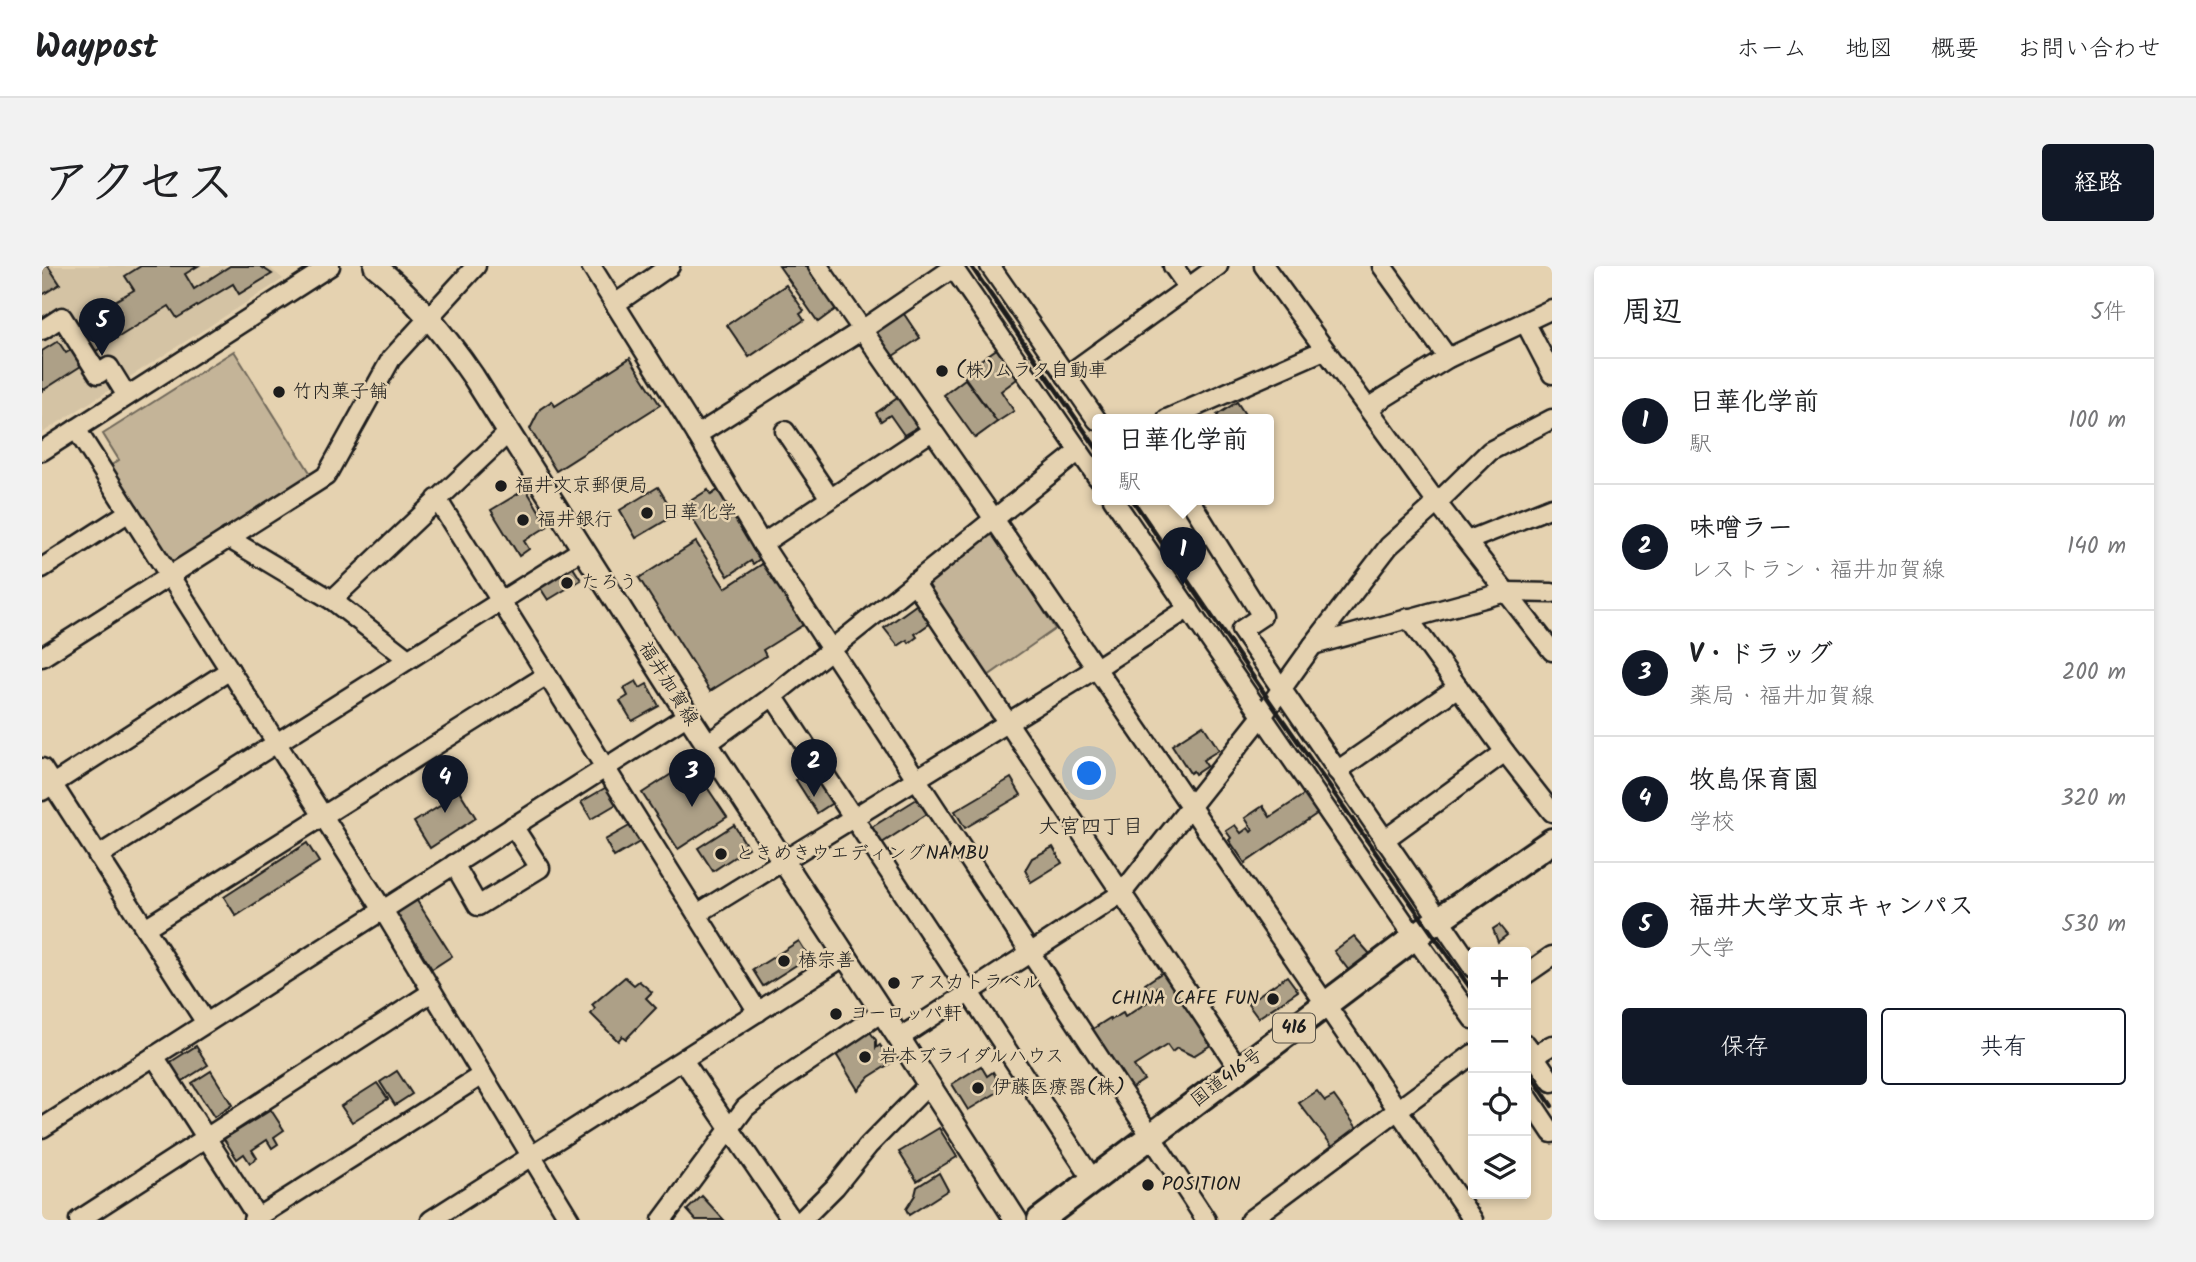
<!DOCTYPE html>
<html lang="ja">
<head>
<meta charset="utf-8">
<style>
  :root { --surface:#fff; --page:#f2f2f2; --text:#202124; --muted:#757577; --line:#e0e0e0; --accent:#111827 }
  body { margin:0; font-family:Kalam,"Klee One",sans-serif; background:var(--page); color:var(--text) }
  .controls { position:absolute; right:21px; bottom:21px; display:grid; overflow:hidden; border-radius:7px; box-shadow:0 4px 10px #0003 }
  .controls button { width:63px; height:63px; display:grid; place-items:center; padding:0; border:0; border-bottom:2px solid var(--line); background:var(--surface); color:var(--text); font:35px sans-serif }
  .you { position:absolute; left:1048px; top:508px; width:24px; height:24px; margin:-18px; border:5px solid #fff; border-radius:50%; background:#1a73e8; box-shadow:0 0 0 10px #1a73e833 }
  .badge { display:grid; place-items:center; width:46px; height:46px; border-radius:50%; background:var(--accent); color:#fff; font-size:23px; font-weight:700 }
  .pin { position:absolute; translate:-50% -58px; filter:drop-shadow(0 2px 4px #0008) }
  .pin::after { content:''; position:absolute; top:37px; width:24px; height:21px; background:inherit; clip-path:polygon(0 0,100% 0,50% 100%) }
  .popup { position:absolute; left:1050px; top:148px; width:182px; height:91px; box-sizing:border-box; display:grid; place-content:center; border-radius:7px; background:var(--surface); filter:drop-shadow(0 2px 5px #0005); font-size:23px; white-space:nowrap; color:var(--muted) }
  .popup b { font-size:26px; color:var(--text) }
  .popup::after { content:''; position:absolute; left:50%; top:100%; margin-left:-14px; border:14px solid transparent; border-top-color:var(--surface) }
  .list { margin:0; padding:0; list-style:none }
  h2 { display:flex; justify-content:space-between; align-items:center; height:91px; margin:0; padding:0 28px; font-size:30px }
  h2 small { font-size:23px; font-weight:400; color:var(--muted) }
  .list li { display:grid; grid-template-columns:46px 1fr auto; gap:21px; align-items:center; box-sizing:border-box; height:126px; padding:0 28px; border-top:2px solid var(--line) }
  .list b { display:block; font-size:26px; white-space:nowrap }
  .list p { margin:0; font-size:23px; white-space:nowrap; color:var(--muted) }
  .list em { font-size:23px; font-style:normal; color:var(--muted) }
  .actions { display:flex; gap:14px; padding:21px 28px }
  .actions a { flex:1; padding:16px 0; border:2px solid var(--accent); border-radius:7px; text-align:center; font-size:24px; color:var(--accent) }
  .actions .main { background:var(--accent); color:#fff }
  .icon { flex:none; width:38px; height:38px; fill:none; stroke:currentColor; stroke-width:2; stroke-linecap:round; stroke-linejoin:round }
  .map { position:relative; flex:none; width:1510px; height:954px; overflow:hidden; border-radius:7px }
  header { display:flex; align-items:center; gap:42px; box-sizing:border-box; height:98px; padding:0 35px; background:var(--surface); border-bottom:2px solid var(--line) }
  header strong { font-size:33px }
  nav { display:flex; gap:38px; margin-inline-start:auto; font-size:24px }
  .intro { display:flex; align-items:center; justify-content:space-between; box-sizing:border-box; height:168px; padding:0 42px }
  h1 { margin:0; font-size:49px }
  .button { padding:18px 32px; border-radius:7px; background:var(--accent); color:#fff; font-size:24px; font-weight:700 }
  main { display:flex; gap:42px; padding:0 42px }
  aside { flex:1; background:var(--surface); border-radius:7px; box-shadow:0 4px 10px #0003 }
  .map>svg:first-child { display:block }
</style>
</head>
<body>
<header>
<strong>Waypost</strong>
<nav><a>ホーム</a><a>地図</a><a>概要</a><a>お問い合わせ</a></nav>
</header>
<div class="intro"><h1>アクセス</h1><a class="button">経路</a></div>
<main>
<div class="map">
<svg width="1510" height="954" viewBox="0 0 1510 954">
  <rect width="100%" height="100%" fill="#e5d2b0"/>
  <filter id="ink" filterUnits="userSpaceOnUse"><feTurbulence type="fractalNoise" baseFrequency=".0143" numOctaves="2"/><feDisplacementMap in="SourceGraphic" scale="14" xChannelSelector="R" yChannelSelector="G"/><feConvolveMatrix kernelMatrix="1 2 1 2 8 2 1 2 1" color-interpolation-filters="sRGB"/></filter>
  <g filter="url(#ink)">
    <polygon fill="#d4c3a4" points="0,0 226,0 241,13 0,167"/>
    <g fill="#c4b498" stroke="#70685a" stroke-width="2">
      <polygon points="192,85 269,208 129,296 68,200 77,194 61,168"/>
      <polygon points="946,269 956,271 1013,363 943,412 886,328 888,315"/>
    </g>
    <g fill="#ada087" stroke="#1c1c1c" stroke-width="2">
      <polygon points="0,0 6,0 18,18 0,29"/>
      <polygon points="99,0 156,0 143,8 152,23 188,0 218,0 230,8 197,28 191,18 135,52 127,40 54,85 36,56 92,24 83,10"/>
      <polygon points="737,0 766,0 795,42 776,56"/>
      <polygon points="744,19 762,45 758,48 762,54 707,91 685,59"/>
      <polygon points="860,45 878,72 851,90 834,67 836,60"/>
      <polygon points="16,75 24,87 29,84 39,100 0,125 0,85"/>
      <polygon points="959,80 979,110 959,125 972,145 955,156 920,107"/>
      <polygon points="588,92 618,139 514,205 488,163 498,143 510,135 513,140"/>
      <polygon points="923,113 955,156 933,172 902,129"/>
      <polygon points="857,131 877,160 862,169 848,149 839,155 834,147"/>
      <polygon points="1195,136 1206,153 1178,153 1175,149"/>
      <polygon points="616,221 633,249 594,272 578,244"/>
      <polygon points="484,223 506,260 482,275 487,283 477,290 449,244"/>
      <polygon points="666,224 669,229 676,224 719,292 711,298 709,295 686,310 642,239"/>
      <polygon points="654,276 683,322 722,297 761,359 721,384 724,390 668,425 597,312"/>
      <polygon points="530,300 539,314 506,334 497,320"/>
      <polygon points="874,339 881,343 890,356 873,368 875,371 867,377 865,374 856,380 842,362"/>
      <polygon points="594,415 598,422 605,418 617,440 590,455 578,435 586,430 582,422"/>
      <polygon points="1161,459 1177,484 1161,494 1165,500 1153,508 1151,505 1148,507 1130,479"/>
      <polygon points="648,496 685,551 636,583 600,527"/>
      <polygon points="771,503 792,536 775,547 754,514"/>
      <polygon points="969,512 979,529 923,562 913,545"/>
      <polygon points="413,518 434,552 388,582 372,556 406,535 400,526"/>
      <polygon points="568,519 578,536 549,553 539,536"/>
      <polygon points="1263,528 1276,547 1203,597 1187,574 1189,572 1184,565 1193,559 1199,567 1206,562 1209,566 1211,564 1203,552 1221,540 1228,551"/>
      <polygon points="875,533 885,548 840,577 830,561"/>
      <polygon points="591,558 601,574 572,591 563,574"/>
      <polygon points="692,559 706,582 671,605 656,582"/>
      <polygon points="265,577 277,596 194,650 182,631"/>
      <polygon points="1011,581 1020,597 989,616 983,604 990,592"/>
      <polygon points="372,630 410,690 390,703 352,643"/>
      <polygon points="1457,659 1465,669 1456,676 1451,663"/>
      <polygon points="1312,670 1328,688 1308,706 1292,685"/>
      <polygon points="757,675 767,691 721,720 711,704"/>
      <polygon points="1124,704 1172,777 1151,790 1135,782 1130,786 1125,779 1092,800 1102,814 1085,825 1046,766 1068,752 1069,754 1081,747 1083,751 1119,727 1115,721 1108,726 1103,718"/>
      <polygon points="1245,710 1256,725 1216,752 1205,737"/>
      <polygon points="583,711 592,719 597,715 610,726 604,732 614,742 584,773 580,770 576,775 549,748 553,743 550,739"/>
      <polygon points="828,766 834,774 834,782 838,779 849,797 827,811 816,824 794,788"/>
      <polygon points="154,780 166,799 139,816 127,797"/>
      <polygon points="939,800 945,810 951,806 961,823 926,844 910,818"/>
      <polygon points="169,805 190,839 172,851 150,817"/>
      <polygon points="355,805 370,828 353,839 338,816"/>
      <polygon points="335,817 346,833 310,856 299,840"/>
      <polygon points="1275,825 1283,835 1292,830 1315,862 1291,881 1257,837"/>
      <polygon points="229,844 242,864 232,871 236,878 230,882 225,874 210,884 215,892 208,897 202,888 195,893 182,873"/>
      <polygon points="897,862 915,891 875,915 857,886"/>
      <polygon points="897,907 906,924 867,949 864,943 873,929 875,921"/>
      <polygon points="660,930 682,954 654,954 645,944"/>
    </g>
    <g fill="none" stroke-linecap="round" stroke-linejoin="round">
      <defs>
        <g id="minor">
          <polyline points="549,0 655,169 720,278 1164,954"/>
          <polyline points="776,0 952,253 1431,954"/>
          <polyline points="910,0 1055,211"/>
          <polyline points="948,0 1055,154"/>
          <polyline points="1131,0 1146,21"/>
          <polyline points="1222,0 1395,237 1510,385"/>
          <polyline points="1340,0 1406,92"/>
          <polyline points="573,38 628,0"/>
          <polyline points="1483,56 1510,108"/>
          <polyline points="0,64 20,51 56,108 67,101 85,130"/>
          <polyline points="1024,110 1176,0"/>
          <polyline points="1327,141 1406,92 1510,43"/>
          <polyline points="1125,153 1282,84"/>
          <polyline points="34,163 341,644 528,954"/>
          <polyline points="743,165 788,232"/>
          <polyline points="655,169 820,64 911,2"/>
          <polyline points="0,185 288,0"/>
          <polyline points="395,233 716,746"/>
          <polyline points="1071,233 1373,672 1431,753"/>
          <polyline points="1147,233 1220,350 1199,364 1431,702"/>
          <polyline points="186,272 290,334 366,393"/>
          <polyline points="1425,275 1510,241"/>
          <polyline points="720,278 890,165"/>
          <polyline points="0,302 87,246"/>
          <polyline points="872,316 1197,803"/>
          <polyline points="290,334 467,166"/>
          <polyline points="1366,352 1463,486 1510,546"/>
          <polyline points="1271,379 1464,326 1510,327"/>
          <polyline points="0,391 284,210 349,93 434,0"/>
          <polyline points="731,430 1051,914"/>
          <polyline points="665,478 731,430 1037,185"/>
          <polyline points="0,502 164,757"/>
          <polyline points="1295,505 1416,421"/>
          <polyline points="0,525 188,404"/>
          <polyline points="1342,574 1463,486"/>
          <polyline points="56,590 541,283"/>
          <polyline points="412,598 436,640 498,602 471,560"/>
          <polyline points="655,648 1053,403 1147,342"/>
          <polyline points="103,662 505,409"/>
          <polyline points="1484,708 1510,690"/>
          <polyline points="857,772 1080,627 1221,449 1271,379 1347,280 1395,237 1448,185 1510,153"/>
          <polyline points="1484,778 1510,816"/>
          <polyline points="112,790 217,954"/>
          <polyline points="1492,790 1510,779"/>
          <polyline points="641,794 750,954"/>
          <polyline points="1484,828 1510,867"/>
          <polyline points="0,862 646,449"/>
          <polyline points="37,954 390,726"/>
          <polyline points="211,954 440,809"/>
          <polyline points="389,954 803,690"/>
          <polyline points="620,954 703,842 732,819 840,746"/>
          <polyline points="760,954 793,921 826,880 887,818"/>
          <polyline points="1208,954 1431,788"/>
        </g>
        <path id="major" d="M333 0C372 31 403 69 431 110L646 449 857 772 974 954"/>
        <polyline id="highway" points="998,954 1386,661 1510,575"/>
      </defs>
      <use href="#minor" stroke="#1c1c1c" stroke-width="23"/>
      <use href="#major" stroke="#1c1c1c" stroke-width="26"/>
      <use href="#highway" stroke="#1c1c1c" stroke-width="30"/>
      <use href="#minor" stroke="#e5d2b0" stroke-width="18"/>
      <use href="#major" stroke="#e5d2b0" stroke-width="21"/>
      <use href="#highway" stroke="#e5d2b0" stroke-width="24"/>
      <g stroke="#1c1c1c" stroke-width="4.5">
        <polyline points="929,0 1055,183"/>
        <polyline points="1090,233 1229,437 1431,726"/>
        <polyline points="1484,802 1510,840"/>
      </g>
    </g>
  </g>
  <g fill="#1c1c1c" stroke="#e5d2b0" stroke-width="2.5">
    <circle cx="900" cy="105" r="7"/>
    <circle cx="237" cy="126" r="7"/>
    <circle cx="459" cy="220" r="7"/>
    <circle cx="605" cy="247" r="7"/>
    <circle cx="481" cy="254" r="7"/>
    <circle cx="525" cy="317" r="7"/>
    <circle cx="679" cy="588" r="7"/>
    <circle cx="742" cy="695" r="7"/>
    <circle cx="852" cy="717" r="7"/>
    <circle cx="1231" cy="733" r="7"/>
    <circle cx="794" cy="748" r="7"/>
    <circle cx="823" cy="791" r="7"/>
    <circle cx="936" cy="822" r="7"/>
    <circle cx="1106" cy="919" r="7"/>
  </g>
  <g text-anchor="middle" dominant-baseline="central" stroke-width="5" stroke-linejoin="round" paint-order="stroke">
    <rect fill="#e5d2b0" stroke="#585348" stroke-width="2" x="1231" y="747.5" width="42" height="29" rx="5"/>
    <g font-size="18" font-weight="bold" fill="#1c1c1c">
      <text x="1252" y="762">416</text>
    </g>
    <g font-size="19" fill="#1c1c1c" stroke="#e5d2b0" text-anchor="start">
      <text x="914" y="105">(株)ムラタ自動車</text>
      <text x="251" y="126">竹内菓子舗</text>
      <text x="473" y="220">福井文京郵便局</text>
      <text x="619" y="247">日華化学</text>
      <text x="495" y="254">福井銀行</text>
      <text x="539" y="317">たろう</text>
      <text x="693" y="588">ときめきウエディングNAMBU</text>
      <text x="756" y="695">椿宗善</text>
      <text x="866" y="717">アスカトラベル</text>
      <text x="1217" y="733" text-anchor="end">CHINA CAFE FUN</text>
      <text x="808" y="748">ヨーロッパ軒</text>
      <text x="837" y="791">岩本ブライダルハウス</text>
      <text x="950" y="822">伊藤医療器(株)</text>
      <text x="1120" y="919">POSITION</text>
    </g>
    <g font-size="19" fill="#1c1c1c" stroke="#e5d2b0">
      <text transform="translate(626 418) rotate(58)">福井加賀線</text>
      <text transform="translate(1185 812) rotate(-37)">国道416号</text>
    </g>
    <g font-size="21" fill="#1c1c1c" stroke="#e5d2b0">
      <text x="1049" y="561">大宮四丁目</text>
    </g>
  </g>
</svg>
<div class="controls">
<button>+</button>
<button>−</button>
<button><svg class="icon" aria-label="locate" viewBox="0 0 24 24"><circle cx="12" cy="12" r="6"/><path d="M12 2v4M12 18v4M2 12h4M18 12h4"/></svg></button>
<button><svg class="icon" aria-label="layers" viewBox="0 0 24 24"><path d="M12 4l9 5-9 5-9-5zM3 14l9 5 9-5"/></svg></button>
</div>
<div class="you"></div>
<div class="pin badge" style="left:1141px;top:319px">1</div>
<div class="popup"><b>日華化学前</b>駅</div>
<div class="pin badge" style="left:772px;top:531px">2</div>
<div class="pin badge" style="left:650px;top:541px">3</div>
<div class="pin badge" style="left:403px;top:547px">4</div>
<div class="pin badge" style="left:60px;top:90px">5</div>
</div>
<aside>
<h2>周辺<small>5件</small></h2>
<ul class="list">
<li><span class="badge">1</span><div><b>日華化学前</b><p>駅</p></div><em>100 m</em></li>
<li><span class="badge">2</span><div><b>味噌ラー</b><p>レストラン · 福井加賀線</p></div><em>140 m</em></li>
<li><span class="badge">3</span><div><b>V・ドラッグ</b><p>薬局 · 福井加賀線</p></div><em>200 m</em></li>
<li><span class="badge">4</span><div><b>牧島保育園</b><p>学校</p></div><em>320 m</em></li>
<li><span class="badge">5</span><div><b>福井大学文京キャンパス</b><p>大学</p></div><em>530 m</em></li>
</ul>
<div class="actions"><a class="main">保存</a><a>共有</a></div>
</aside>
</main>
</body>
</html>
